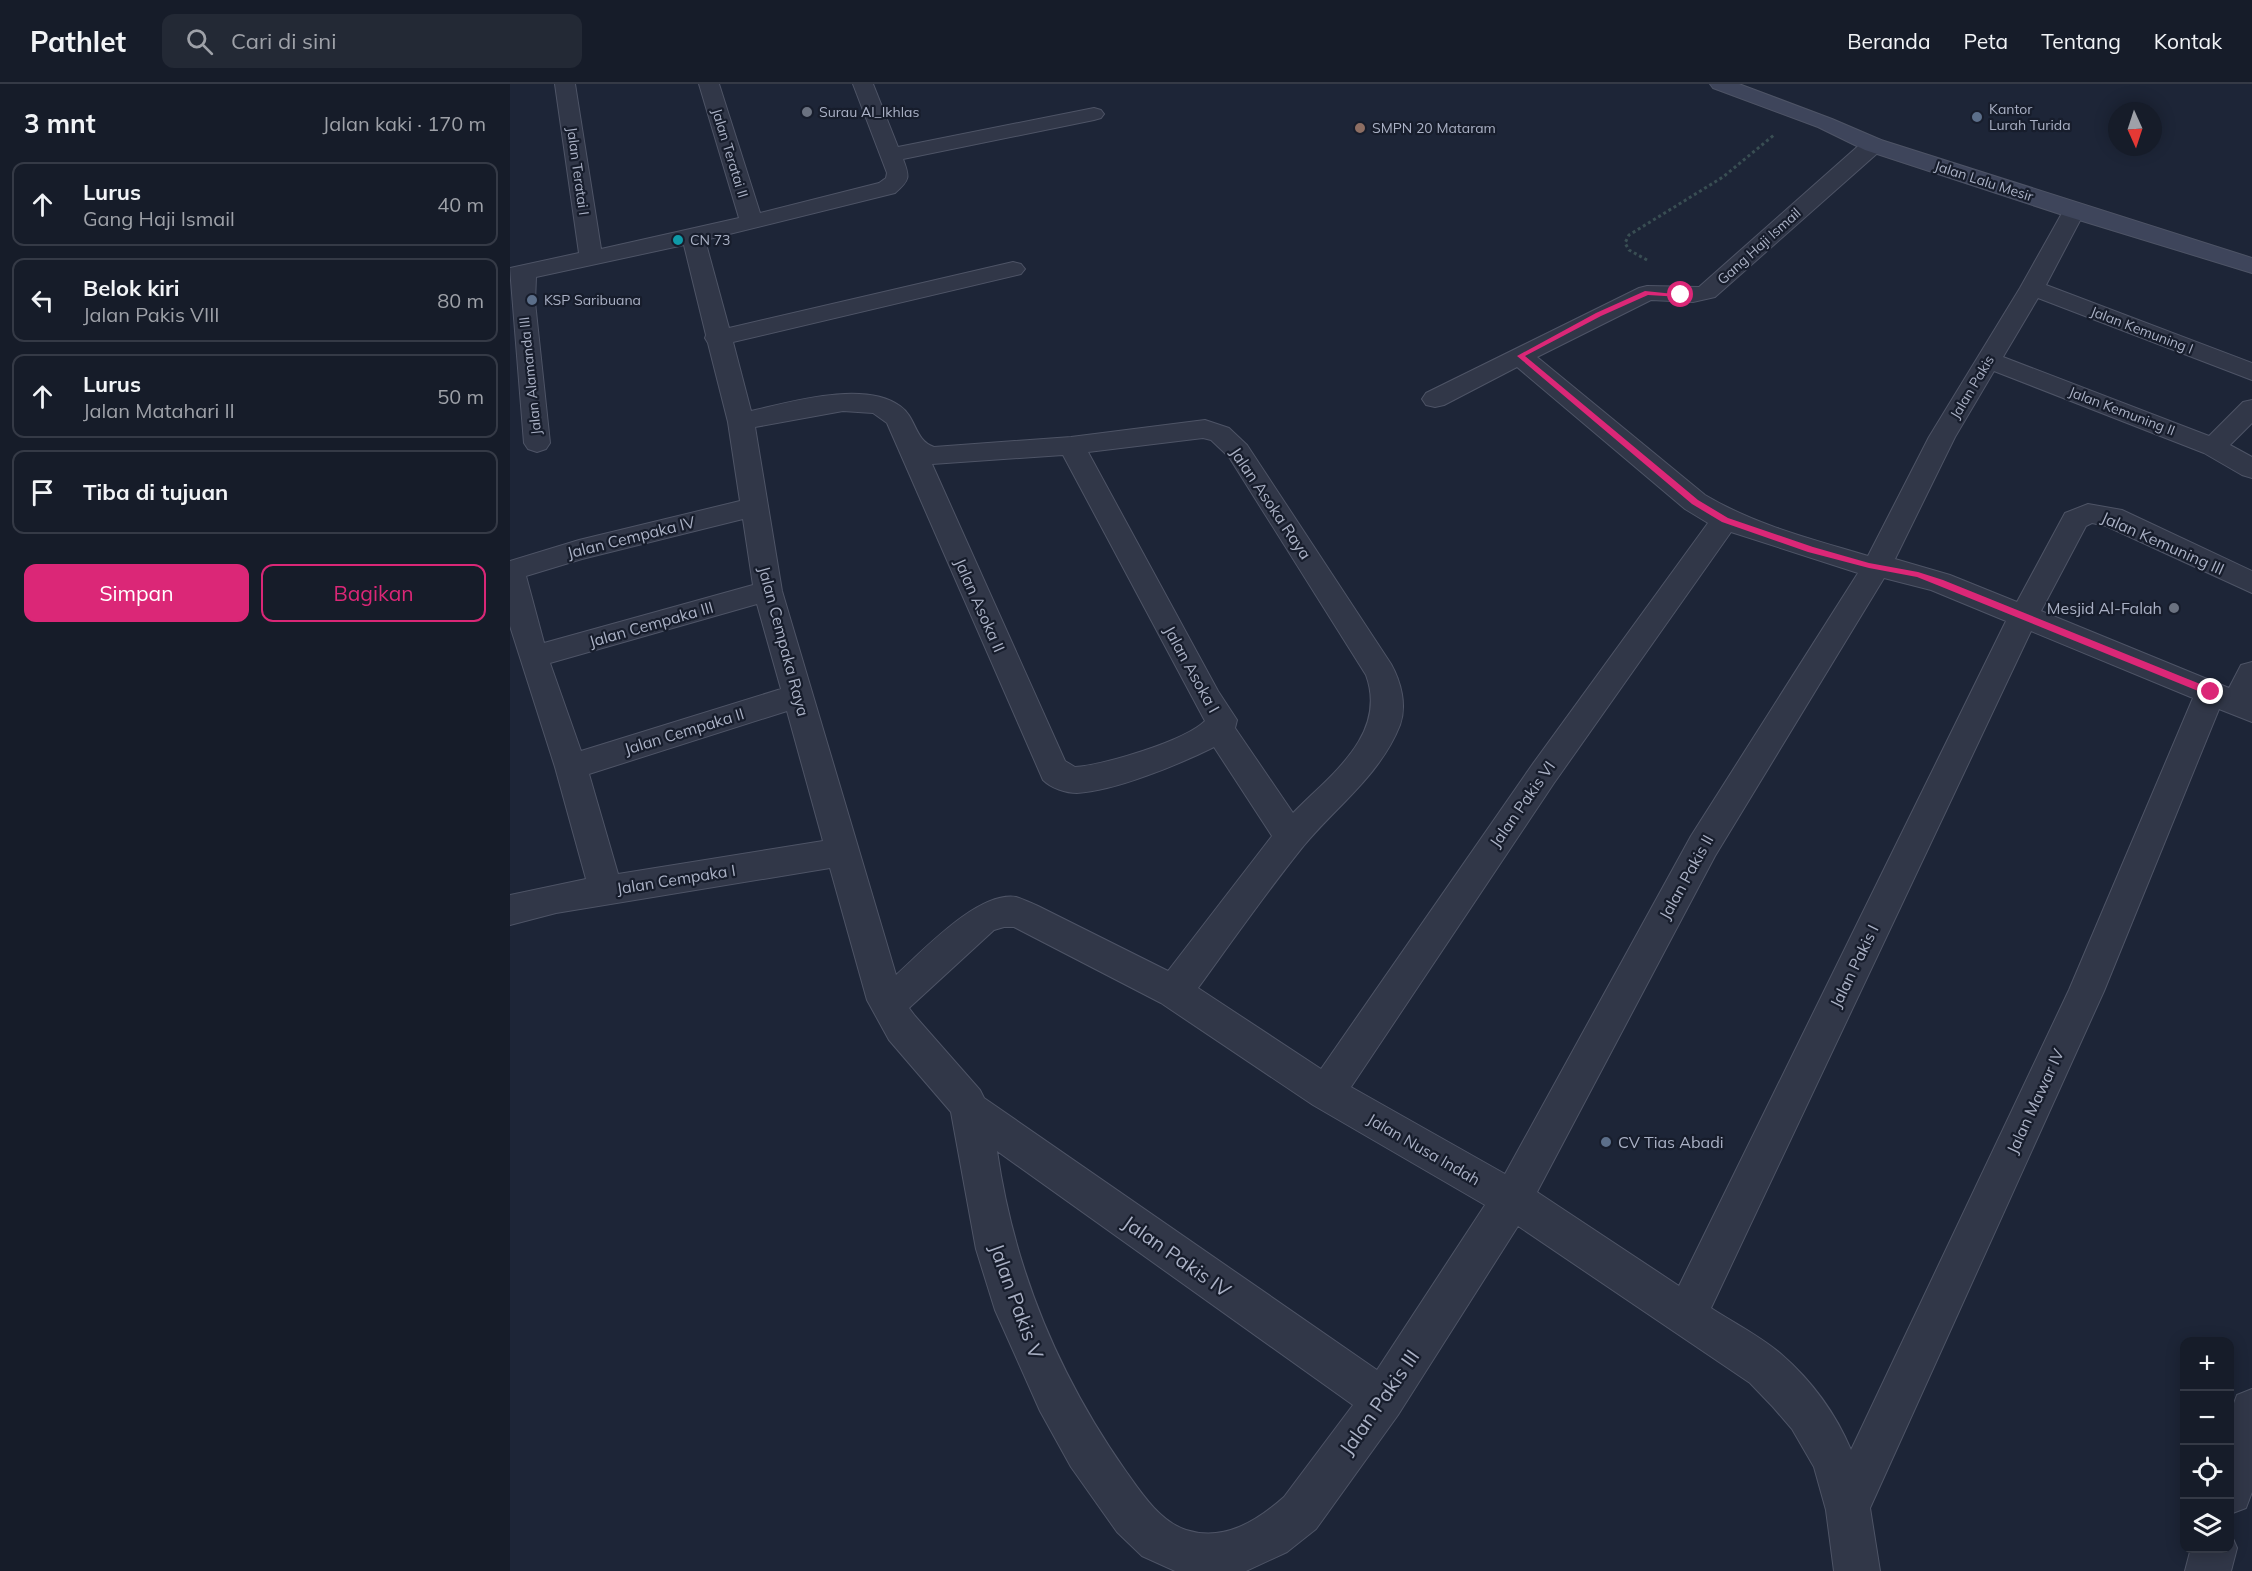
<!DOCTYPE html>
<html lang="id">
<head>
<meta charset="utf-8">
<style>
  :root { --surface:#161c29; --page:#232935; --text:#f1f3f6; --muted:#9ea1a8; --line:#353a46; --accent:#db2777 }
  body { margin:0; font-family:Mulish,sans-serif; background:var(--page); color:var(--text) }
  .controls { position:absolute; right:18px; bottom:18px; display:grid; overflow:hidden; border-radius:12px; box-shadow:0 3px 15px #0003 }
  .controls button { width:54px; height:54px; display:grid; place-items:center; padding:0; border:0; border-bottom:2px solid var(--line); background:var(--surface); color:var(--text); font:30px sans-serif }
  .compass { position:absolute; left:1598px; top:18px; width:54px; height:54px; border-radius:50%; background:var(--surface); box-shadow:0 3px 15px #0003; rotate:177deg }
  .stop { position:absolute; width:18px; height:18px; margin:-14px; border:4px solid #db2777; border-radius:50%; background:#fff }
  .stop.end { background:#db2777; border-color:#fff; box-shadow:0 2px 6px #0008 }
  .list { margin:0; padding:0; list-style:none }
  h2 { display:flex; justify-content:space-between; align-items:center; height:78px; margin:0; padding:0 24px; font-size:26px }
  h2 small { font-size:20px; font-weight:400; color:var(--muted) }
  .list li { display:grid; grid-template-columns:39px 1fr auto; gap:18px; align-items:center; box-sizing:border-box; height:84px; margin:0 12px 12px; padding:0 12px; border:2px solid var(--line); border-radius:12px }
  .list b { display:block; font-size:22px; white-space:nowrap }
  .list p { margin:0; font-size:20px; white-space:nowrap; color:var(--muted) }
  .list em { font-size:20px; font-style:normal; color:var(--muted) }
  .actions { display:flex; gap:12px; padding:18px 24px }
  .actions a { flex:1; padding:14px 0; border:2px solid var(--accent); border-radius:12px; text-align:center; font-size:21px; color:var(--accent) }
  .actions .main { background:var(--accent); color:#fff }
  .icon { flex:none; width:33px; height:33px; fill:none; stroke:currentColor; stroke-width:2; stroke-linecap:round; stroke-linejoin:round }
  .map { position:relative; flex:none; width:1742px; height:1487px; overflow:hidden }
  header { display:flex; align-items:center; gap:36px; box-sizing:border-box; height:84px; padding:0 30px; background:var(--surface); border-bottom:2px solid var(--line) }
  header strong { font-size:28px }
  nav { display:flex; gap:33px; margin-inline-start:auto; font-size:21px }
  .search { width:420px; height:54px; background:var(--page); display:flex; align-items:center; gap:15px; box-sizing:border-box; padding:0 21px; border-radius:12px; color:var(--muted); font-size:22px }
  main { display:flex }
  aside { flex:1; background:var(--surface) }
  .map>svg:first-child { display:block }
</style>
</head>
<body>
<header>
<strong>Pathlet</strong>
<div class="search"><svg class="icon" aria-label="search" viewBox="0 0 24 24"><circle cx="10" cy="10" r="6"/><path d="M15 15l6 6"/></svg>Cari di sini</div>
<nav><a>Beranda</a><a>Peta</a><a>Tentang</a><a>Kontak</a></nav>
</header>
<main>
<aside>
<h2>3 mnt<small>Jalan kaki · 170 m</small></h2>
<ul class="list">
<li><svg class="icon" aria-label="ahead" viewBox="0 0 24 24"><path d="M12 20V5M6 11l6-6 6 6"/></svg><div><b>Lurus</b><p>Gang Haji Ismail</p></div><em>40 m</em></li>
<li><svg class="icon" aria-label="left" viewBox="0 0 24 24"><path d="M17 20v-9H6M10 6l-5 5 5 5"/></svg><div><b>Belok kiri</b><p>Jalan Pakis VIII</p></div><em>80 m</em></li>
<li><svg class="icon" aria-label="ahead" viewBox="0 0 24 24"><path d="M12 20V5M6 11l6-6 6 6"/></svg><div><b>Lurus</b><p>Jalan Matahari II</p></div><em>50 m</em></li>
<li><svg class="icon" aria-label="arrive" viewBox="0 0 24 24"><path d="M6 21V4h12l-3 4 3 4H6"/></svg><div><b>Tiba di tujuan</b></div></li>
</ul>
<div class="actions"><a class="main">Simpan</a><a>Bagikan</a></div>
</aside>
<div class="map">
<svg width="1742" height="1487" viewBox="0 0 1742 1487">
  <rect width="100%" height="100%" fill="#1d2537"/>
  <g fill="none" stroke-linecap="round" stroke-linejoin="round">
    <defs>
      <g id="street">
        <path d="M45 0H65L91 165 229 134 189 0H209L250 129 369 99 376 94 377 89 343 0H363L388 63 584 24 591 26 594 30 591 34 584 36 393 75C400 93 400 96 385 109L195 156 219 244 503 178 511 180 515 185 511 190 223 258 241 327C281 318 354 296 390 322 407 334 404 356 424 363L561 353 695 336 719 344 737 361 881 580C891 598 897 621 890 641 870 692 824 724 791 765 755 810 722 857 688 904L811 985 1022 681 1198 439 1175 425 1007 283 934 321 925 323 916 321 912 315 916 309 1129 204 1137 202 1189 203 1355 56 1363 55 1371 56 1374 61 1371 66 1205 213 1183 218 1141 216 1027 273 1195 411C1245 441 1302 455 1358 472L1419 353 1510 204 1556 122 1564 120 1572 122 1575 127 1536 201 1742 279V296L1528 214 1493 273 1699 352 1733 318 1742 316V339L1720 361 1742 373V394L1732 391 1694 369 1484 287 1445 353 1385 475 1440 491 1507 518 1555 429 1578 420 1612 426 1742 487V509L1596 442 1582 439 1576 442 1531 527 1719 604 1731 581 1742 578V638L1709 625 1594 907 1360 1424 1370 1487H1324L1316 1426 1304 1383 1282 1345 1263 1323 1240 1299 1008 1142 888 1331 806 1445 777 1468 736 1487H665L632 1472 607 1448 561 1383 530 1327 485 1226 466 1165 441 1028 379 956 357 916 320 784 46 829 0 841V811L76 795 45 683 0 542V477L69 456 230 417 218 338 198 259 195 254 196 251 174 161 26 193 25 218 40 359 36 365 27 368 18 365 14 359 0 184 69 169ZM333 327 363 329 377 339 533 696C541 704 556 709 567 709 605 707 670 680 704 663L762 752 658 887 528 822C521 819 513 815 506 813 468 807 413 867 386 891L272 507 245 343ZM693 354 701 356 719 373 856 591C878 651 820 691 783 729L725 644 727 636 708 607 578 368ZM553 371 695 637C675 657 594 681 565 683L555 677 422 380ZM233 435 243 501 34 559 16 492 72 475ZM1221 448 1348 489 1181 752 995 1090 841 1003 1044 699ZM1374 494 1421 506 1496 537 1169 1202 1027 1108 1205 772ZM247 520 271 605 71 667 40 579ZM1521 547 1683 614 1559 906 1341 1366C1326 1330 1301 1296 1271 1270 1250 1252 1224 1239 1201 1224ZM277 627 313 757 108 790 79 690ZM494 843H504L651 919 803 1021 975 1121 867 1286 474 1014 470 1006 405 932 399 924 484 846ZM487 1067 843 1321 774 1413C747 1437 714 1458 676 1446 649 1437 630 1407 615 1386 547 1289 504 1184 487 1067Z"/>
        <polygon points="1742,1305 1742,1408 1736,1424 1720,1430 1720,1330 1727,1311"/>
        <polygon points="1720,1448 1727,1464 1721,1487 1675,1487 1681,1464 1720,1464"/>
      </g>
      <polygon id="secondary" points="1200,0 1229,0 1322,35 1371,56 1742,174 1742,189 1556,132 1355,66 1308,43 1203,4"/>
    </defs>
    <use href="#street" stroke="#4e5466" stroke-width="2"/>
    <use href="#secondary" stroke="#4e5466" stroke-width="2"/>
    <polyline stroke="#394e53" stroke-width="3" stroke-dasharray="3 3" stroke-linecap="butt" points="1137,176 1119,166 1115,159 1119,151 1213,93 1264,51"/>
    <use href="#street" fill="#313748" fill-rule="evenodd"/>
    <use href="#secondary" fill="#3e455b" fill-rule="evenodd"/>
  </g>
  <polygon fill="#db2777" points="1135,207 1174,211 1171,213 1138,211 1091,232 1015,272 1188,416 1218,434 1303,463 1359,479 1408,488 1433,496 1705,606 1705,611 1698,611 1427,501 1407,493 1359,484 1298,468 1212,438 1182,420 1007,272 1086,229"/>
  <g fill="#6b7280" stroke="#171d2c" stroke-width="2">
    <circle cx="297" cy="28" r="6"/>
    <circle cx="1664" cy="524" r="6"/>
  </g>
  <g fill="#5c6f8a" stroke="#171d2c" stroke-width="2">
    <circle cx="1467" cy="33" r="6"/>
    <circle cx="22" cy="216" r="6"/>
    <circle cx="1096" cy="1058" r="6"/>
  </g>
  <circle fill="#8d6e63" stroke="#171d2c" stroke-width="2" cx="850" cy="44" r="6"/>
  <circle fill="#0f9aa8" stroke="#171d2c" stroke-width="2" cx="168" cy="156" r="6"/>
  <g text-anchor="middle" dominant-baseline="central" stroke-width="4.5" stroke-linejoin="round" paint-order="stroke">
    <g font-size="14" fill="#aab1c5" stroke="#171d2c" text-anchor="start">
      <text x="1479" y="25">Kantor<tspan x="1479" dy="16">Lurah Turida</tspan></text>
      <text x="309" y="28">Surau Al_Ikhlas</text>
      <text x="862" y="44">SMPN 20 Mataram</text>
      <text x="180" y="156">CN 73</text>
      <text x="34" y="216">KSP Saribuana</text>
    </g>
    <g font-size="14" fill="#aab1c5" stroke="#171d2c">
      <text transform="translate(220 69) rotate(73)">Jalan Teratai II</text>
      <text transform="translate(68 87) rotate(82)">Jalan Teratai I</text>
      <text transform="translate(1474 97) rotate(18)">Jalan Lalu Mesir</text>
      <text transform="translate(1249 162) rotate(-42)">Gang Haji Ismail</text>
      <text transform="translate(1632 246) rotate(21)">Jalan Kemuning I</text>
      <text transform="translate(20 292) rotate(-96)">Jalan Alamanda III</text>
      <text transform="translate(1462 303) rotate(-59)">Jalan Pakis</text>
      <text transform="translate(1612 327) rotate(21)">Jalan Kemuning II</text>
    </g>
    <g font-size="16" fill="#aab1c5" stroke="#171d2c">
      <text transform="translate(761 419) rotate(56)">Jalan Asoka Raya</text>
      <text transform="translate(121 453) rotate(-14)">Jalan Cempaka IV</text>
      <text transform="translate(1653 459) rotate(24)">Jalan Kemuning III</text>
      <text transform="translate(470 521) rotate(66)">Jalan Asoka II</text>
      <text transform="translate(141 540) rotate(-16)">Jalan Cempaka III</text>
      <text transform="translate(274 557) rotate(75)">Jalan Cempaka Raya</text>
      <text transform="translate(682 585) rotate(61)">Jalan Asoka I</text>
      <text transform="translate(174 647) rotate(-17)">Jalan Cempaka II</text>
      <text transform="translate(1012 720) rotate(-55)">Jalan Pakis VI</text>
      <text transform="translate(1176 793) rotate(-61)">Jalan Pakis II</text>
      <text transform="translate(166 795) rotate(-9)">Jalan Cempaka I</text>
      <text transform="translate(1344 882) rotate(-64)">Jalan Pakis I</text>
      <text transform="translate(1525 1017) rotate(-65)">Jalan Mawar IV</text>
      <text transform="translate(914 1065) rotate(30)">Jalan Nusa Indah</text>
    </g>
    <g font-size="16" fill="#aab1c5" stroke="#171d2c" text-anchor="end">
      <text x="1652" y="524">Mesjid Al-Falah</text>
      <text x="1108" y="1058" text-anchor="start">CV Tias Abadi</text>
    </g>
    <g font-size="20" fill="#aab1c5" stroke="#171d2c">
      <text transform="translate(667 1172) rotate(35)">Jalan Pakis IV</text>
      <text transform="translate(507 1217) rotate(70)">Jalan Pakis V</text>
      <text transform="translate(869 1318) rotate(-55)">Jalan Pakis III</text>
    </g>
  </g>
</svg>
<div class="controls">
<button>+</button>
<button>−</button>
<button><svg class="icon" aria-label="locate" viewBox="0 0 24 24"><circle cx="12" cy="12" r="6"/><path d="M12 2v4M12 18v4M2 12h4M18 12h4"/></svg></button>
<button><svg class="icon" aria-label="layers" viewBox="0 0 24 24"><path d="M12 4l9 5-9 5-9-5zM3 14l9 5 9-5"/></svg></button>
</div>
<svg class="compass" viewBox="-18 -18 36 36"><path d="M0-13l5 13h-10z" fill="#e53935"/><path d="M0 13l5-13h-10z" fill="#9ea1a8"/></svg>
<div class="stop" style="left:1171px;top:211px"></div>
<div class="stop end" style="left:1701px;top:608px"></div>
</div>
</main>
</body>
</html>
